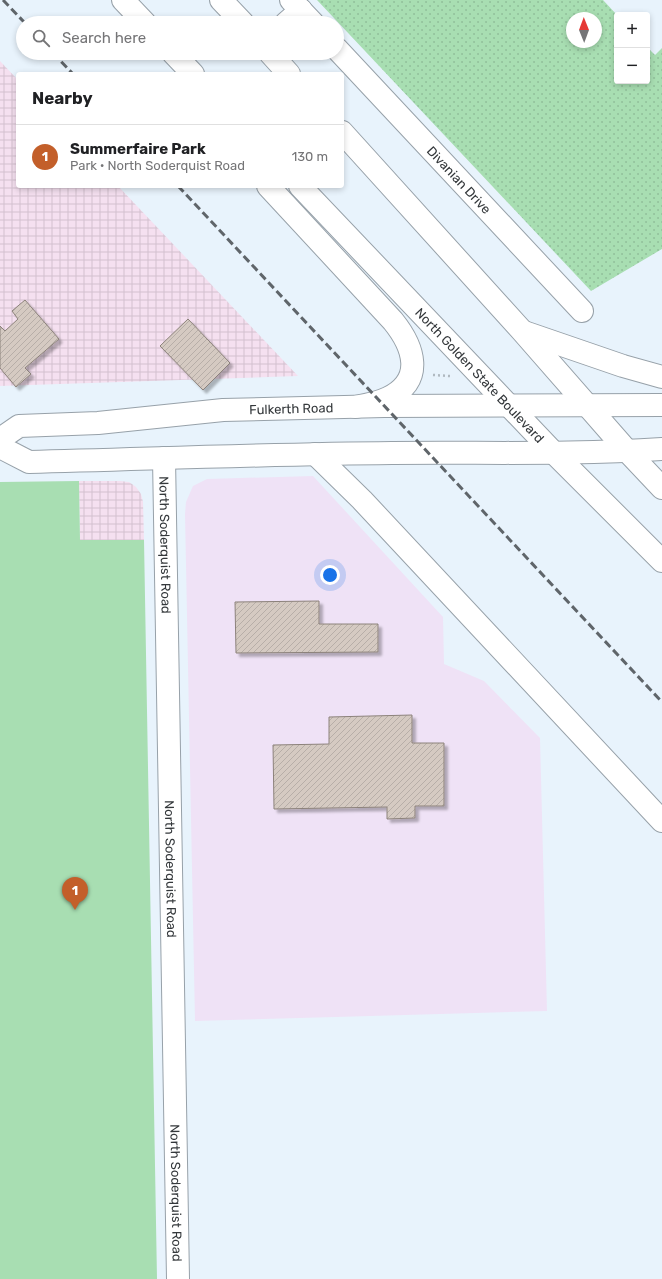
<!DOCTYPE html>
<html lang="en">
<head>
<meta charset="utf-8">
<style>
  :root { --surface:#fff; --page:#f2f2f2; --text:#202124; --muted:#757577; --line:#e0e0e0; --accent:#c35f2a }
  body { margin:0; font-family:Rubik,sans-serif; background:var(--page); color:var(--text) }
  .controls { position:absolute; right:12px; top:12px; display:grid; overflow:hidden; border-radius:4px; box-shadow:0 2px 6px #0003 }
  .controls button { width:36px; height:36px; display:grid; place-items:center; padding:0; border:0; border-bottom:1px solid var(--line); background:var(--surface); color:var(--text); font:20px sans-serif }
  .compass { position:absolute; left:566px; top:12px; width:36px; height:36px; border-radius:50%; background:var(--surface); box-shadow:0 2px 6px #0003; rotate:359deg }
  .you { position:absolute; left:330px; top:575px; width:14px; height:14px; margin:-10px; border:3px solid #fff; border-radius:50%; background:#1a73e8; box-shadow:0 0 0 6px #1a73e833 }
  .badge { display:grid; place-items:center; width:26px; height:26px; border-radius:50%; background:var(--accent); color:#fff; font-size:13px; font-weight:700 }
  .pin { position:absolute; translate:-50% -33px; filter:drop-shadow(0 1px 2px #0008) }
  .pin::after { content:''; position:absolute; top:21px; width:14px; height:12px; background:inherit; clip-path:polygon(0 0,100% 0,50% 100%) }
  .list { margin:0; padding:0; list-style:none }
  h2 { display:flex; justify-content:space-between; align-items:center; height:52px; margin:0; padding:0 16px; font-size:17px }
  h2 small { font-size:13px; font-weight:400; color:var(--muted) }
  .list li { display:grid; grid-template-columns:26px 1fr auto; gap:12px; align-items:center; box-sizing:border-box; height:64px; padding:0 16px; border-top:1px solid var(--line) }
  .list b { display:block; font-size:15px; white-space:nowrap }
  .list p { margin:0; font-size:13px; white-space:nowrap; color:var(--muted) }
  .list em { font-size:13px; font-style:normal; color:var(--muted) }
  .icon { flex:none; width:22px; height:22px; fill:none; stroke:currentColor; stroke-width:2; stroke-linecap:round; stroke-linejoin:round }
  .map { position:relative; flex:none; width:662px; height:1279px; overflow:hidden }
  .search { position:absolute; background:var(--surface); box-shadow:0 2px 6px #0003; left:16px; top:16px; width:328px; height:44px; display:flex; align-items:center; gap:10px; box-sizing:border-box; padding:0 14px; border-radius:22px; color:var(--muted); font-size:15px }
  .panel { position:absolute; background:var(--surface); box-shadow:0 2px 6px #0003; left:16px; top:72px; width:328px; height:116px; border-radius:4px }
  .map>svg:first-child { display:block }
</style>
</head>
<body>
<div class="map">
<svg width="662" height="1279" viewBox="0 0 662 1279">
  <defs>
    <pattern id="industrial-grid" width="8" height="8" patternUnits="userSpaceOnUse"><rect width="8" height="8" fill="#f5e0f0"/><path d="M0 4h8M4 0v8" fill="none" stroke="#d3c1cf"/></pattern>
    <pattern id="grass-dots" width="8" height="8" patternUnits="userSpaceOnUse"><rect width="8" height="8" fill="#a8deb2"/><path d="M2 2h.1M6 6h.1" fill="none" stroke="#91bf9a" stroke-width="1.8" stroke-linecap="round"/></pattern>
    <pattern id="building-hatch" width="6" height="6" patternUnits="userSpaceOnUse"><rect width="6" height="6" fill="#d5cac2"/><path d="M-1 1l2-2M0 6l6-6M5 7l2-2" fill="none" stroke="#b7aea8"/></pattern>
    <filter id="shadow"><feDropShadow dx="3.5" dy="3.5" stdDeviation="1" flood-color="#0004"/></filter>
  </defs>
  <rect width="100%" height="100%" fill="#e8f3fc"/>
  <polygon fill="#efe2f6" points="313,476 443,617 444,664 484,681 540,738 547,1011 195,1021 185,514 186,502 193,486 207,479"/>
  <g fill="url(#industrial-grid)">
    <polygon points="0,61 18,80 18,186 118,186 298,376 0,386"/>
    <polygon points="79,481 120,481 129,482 136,487 141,494 143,502 144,540 80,540"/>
  </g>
  <path fill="url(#grass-dots)" fill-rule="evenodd" d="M317 0H603L617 15V81H647V47L655 55 662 48V249L591 291ZM572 18H596V42H572Z"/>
  <polygon fill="#a8deb2" points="79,481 80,540 144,540 157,1279 0,1279 0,482"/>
  <g fill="url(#building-hatch)" stroke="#8c827b" filter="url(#shadow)">
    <polygon points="25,300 59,339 25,368 31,374 16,387 0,368 0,326 5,331 18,319 12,311"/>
    <polygon points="188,319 230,363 203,390 160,346"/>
    <polygon points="319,601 319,624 378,624 378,652 236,653 235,602"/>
    <polygon points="412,715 412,743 444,743 444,806 415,806 415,818 387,819 387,807 274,809 273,745 329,744 329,717"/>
  </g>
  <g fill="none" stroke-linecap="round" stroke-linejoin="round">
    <defs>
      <g id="minor">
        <polyline points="291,0 313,23"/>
        <path id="s1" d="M337 49 582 311"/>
        <path id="s2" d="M0 439 19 426 98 423 223 410 384 406 662 405"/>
        <path d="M0 447 29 462C150 459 271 454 392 453 482 452 572 455 662 449"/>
        <polyline points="315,454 362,500 662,821"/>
        <path id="s3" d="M164 458 178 1279"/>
      </g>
      <g id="major">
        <polyline points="123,0 145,23"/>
        <polyline points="221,0 243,23"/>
        <polyline points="286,23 301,10"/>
        <polyline points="173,53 193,74"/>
        <polyline points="270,53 289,74"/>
        <polyline points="342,132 523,332 628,452 662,488"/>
        <path d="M268 186 393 321C414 347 425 380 388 398 378 403 366 405 355 407"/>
        <path id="s4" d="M300 186 554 453 662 561"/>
        <polyline points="524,332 623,366 662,377"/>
      </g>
    </defs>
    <use href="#minor" stroke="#97a1a9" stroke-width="24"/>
    <use href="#major" stroke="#97a1a9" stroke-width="24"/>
    <polyline stroke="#b0b9c0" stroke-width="2.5" stroke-dasharray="2 3" stroke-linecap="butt" points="433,375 450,376"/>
    <use href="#minor" stroke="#fff" stroke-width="22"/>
    <use href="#major" stroke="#fff" stroke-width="22"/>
    <g stroke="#5f656a" stroke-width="3" stroke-dasharray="8 4" stroke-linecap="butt">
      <polyline points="3,0 25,23"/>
      <polyline points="53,53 73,74"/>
      <polyline points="178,186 662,702"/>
    </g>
  </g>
  <g text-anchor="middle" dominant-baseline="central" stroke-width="4" stroke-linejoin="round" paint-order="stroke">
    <g font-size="13" fill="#34383b" stroke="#e8f3fc">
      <text stroke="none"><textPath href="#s1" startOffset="179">Divanian Drive</textPath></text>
      <text stroke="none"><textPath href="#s4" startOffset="261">North Golden State Boulevard</textPath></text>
      <text stroke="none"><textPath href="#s2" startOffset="296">Fulkerth Road</textPath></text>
      <text stroke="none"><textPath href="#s3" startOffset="87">North Soderquist Road</textPath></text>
      <text stroke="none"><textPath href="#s3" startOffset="411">North Soderquist Road</textPath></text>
      <text stroke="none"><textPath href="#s3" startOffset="735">North Soderquist Road</textPath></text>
    </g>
  </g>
</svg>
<div class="controls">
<button>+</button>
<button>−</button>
</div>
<svg class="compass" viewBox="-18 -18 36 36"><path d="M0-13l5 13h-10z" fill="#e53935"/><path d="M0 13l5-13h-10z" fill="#757577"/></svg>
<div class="you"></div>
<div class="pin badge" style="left:75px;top:910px">1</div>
<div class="search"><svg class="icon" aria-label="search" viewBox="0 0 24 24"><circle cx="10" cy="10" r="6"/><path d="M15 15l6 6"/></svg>Search here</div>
<section class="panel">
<h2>Nearby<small></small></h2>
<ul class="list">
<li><span class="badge">1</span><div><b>Summerfaire Park</b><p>Park · North Soderquist Road</p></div><em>130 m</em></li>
</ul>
</section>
</div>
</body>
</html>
